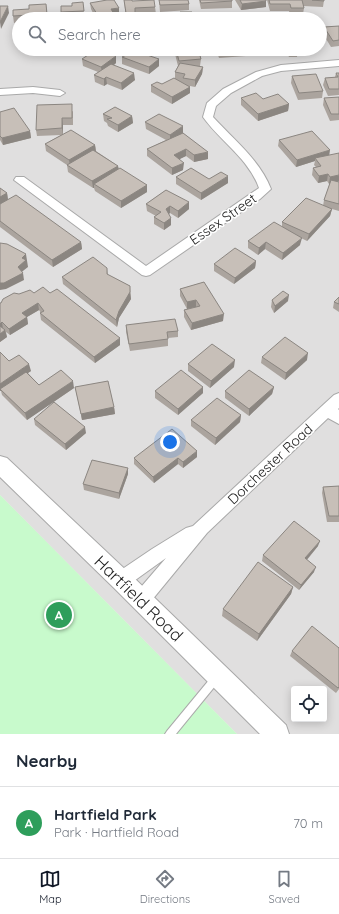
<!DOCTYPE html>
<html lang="en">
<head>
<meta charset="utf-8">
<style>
  :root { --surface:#fff; --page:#f6f6f7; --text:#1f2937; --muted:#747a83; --line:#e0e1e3; --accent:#111827 }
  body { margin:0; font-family:Quicksand,sans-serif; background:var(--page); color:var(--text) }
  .controls { position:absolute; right:12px; bottom:12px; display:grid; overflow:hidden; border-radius:4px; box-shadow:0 2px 10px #0003 }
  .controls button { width:36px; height:36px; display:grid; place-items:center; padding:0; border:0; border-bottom:1px solid var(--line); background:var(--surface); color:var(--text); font:20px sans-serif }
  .you { position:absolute; left:170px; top:442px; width:14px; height:14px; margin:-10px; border:3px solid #fff; border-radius:50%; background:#1a73e8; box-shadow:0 0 0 6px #1a73e833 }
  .badge { display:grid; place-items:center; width:26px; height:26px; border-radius:50%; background:var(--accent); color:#fff; font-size:13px; font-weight:700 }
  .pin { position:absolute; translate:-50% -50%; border:2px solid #fff; box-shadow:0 1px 4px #0006 }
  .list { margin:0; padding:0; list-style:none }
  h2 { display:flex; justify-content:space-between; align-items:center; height:52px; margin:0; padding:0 16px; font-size:17px }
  h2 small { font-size:13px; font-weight:400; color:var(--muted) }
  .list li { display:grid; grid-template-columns:26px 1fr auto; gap:12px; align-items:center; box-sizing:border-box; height:72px; padding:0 16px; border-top:1px solid var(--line) }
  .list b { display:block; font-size:15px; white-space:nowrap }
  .list p { margin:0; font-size:13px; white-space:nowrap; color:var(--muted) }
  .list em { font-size:13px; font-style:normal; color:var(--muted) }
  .icon { flex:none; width:22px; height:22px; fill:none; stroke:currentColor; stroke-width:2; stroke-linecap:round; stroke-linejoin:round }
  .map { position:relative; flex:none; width:339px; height:734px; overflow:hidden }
  .search { position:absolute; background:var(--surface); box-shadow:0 2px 10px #0003; left:12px; right:12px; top:12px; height:44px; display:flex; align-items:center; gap:10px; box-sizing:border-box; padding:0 14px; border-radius:22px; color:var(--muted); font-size:15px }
  .sheet { height:124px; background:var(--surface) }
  nav { display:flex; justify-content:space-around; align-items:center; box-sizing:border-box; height:56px; border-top:1px solid var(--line); background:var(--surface); font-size:11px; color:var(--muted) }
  nav a { display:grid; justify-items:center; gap:2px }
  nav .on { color:var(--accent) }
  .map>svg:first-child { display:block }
</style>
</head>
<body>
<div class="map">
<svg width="339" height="734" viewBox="0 0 339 734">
  <rect width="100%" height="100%" fill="#f2efe9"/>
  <path fill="#e0dfdf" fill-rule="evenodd" d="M0 0H339V734H237L0 495ZM19 19H320V49H19ZM294 689H324V719H294Z"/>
  <polygon fill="#c8facc" points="0,495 237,734 0,734"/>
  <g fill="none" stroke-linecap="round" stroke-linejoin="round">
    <defs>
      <polygon id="service" points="217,672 220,674 222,677 220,680 176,734 165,734 167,731 214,674"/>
      <g id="minor">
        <path d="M339 60V66L281 71 262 76 231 93 216 106 213 117C233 139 260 160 271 189L260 199 150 275 146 276 142 275 14 180 16 177H24L146 266 259 188C249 159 220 141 203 117L207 103 223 89 256 72 281 65Z"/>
        <polygon points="33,87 60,90 65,93 60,96 33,93 0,95 0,89"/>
        <polygon points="339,393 339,408 338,409 339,410 339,424 328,418 207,533 147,606 141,608 135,606 132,600 135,594 166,558 127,586 121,588 115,586 112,580 115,574 152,549 186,528 193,526 322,406 334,395"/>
      </g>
      <polygon id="tertiary" points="0,456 7,458 129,573 286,725 289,734 260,734 113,587 0,477"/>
    </defs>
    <use href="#service" stroke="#a9a9a9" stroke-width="2"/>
    <use href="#minor" stroke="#a9a9a9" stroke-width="2"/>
    <use href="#tertiary" stroke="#a9a9a9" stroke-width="2"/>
    <use href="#service" fill="#fff" fill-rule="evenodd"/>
    <use href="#minor" fill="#fff" fill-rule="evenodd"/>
    <use href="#tertiary" fill="#fff" fill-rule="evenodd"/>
  </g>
  <g fill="#aba49e">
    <polygon points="124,0 155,7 156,14 136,15 136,19 126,19"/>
    <polygon points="159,0 188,0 189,4 189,10 160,12"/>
    <polygon points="199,0 232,0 232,8 201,9"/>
    <polygon points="235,0 266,0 266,7 241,10"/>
    <polygon points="267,0 324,0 323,7 303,6 304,8 303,14 290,15 289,11 270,11"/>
    <polygon points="83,2 84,18 62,19 61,12 72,6"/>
    <polygon points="90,3 119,15 114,16 114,19 96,19 91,9"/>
    <polygon points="46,4 48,19 19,19 19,22 14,23 13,16 29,9"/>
    <polygon points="180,12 193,16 192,19 179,19"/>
    <polygon points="339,26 339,46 331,47 323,34 324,27"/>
    <polygon points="320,35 322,40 321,47 320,47"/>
    <polygon points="80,49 93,49 93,51 80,52"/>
    <polygon points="175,49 198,49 201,59 200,66 195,66 203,67 202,74 195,87 190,86 190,93 172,104 151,92 151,85 162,84 175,78 175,72 178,66 175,54"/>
    <polygon points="216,49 247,49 246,56 219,58"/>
    <polygon points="252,49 268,49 268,53 253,54"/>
    <polygon points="286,49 298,49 297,57 289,57 286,51"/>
    <polygon points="122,57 159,66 149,74 122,64"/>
    <polygon points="82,59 116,63 114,65 135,80 122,90 107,84 104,86 95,82 94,75 98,72 83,66"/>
    <polygon points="336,73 339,73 339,95 328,96 323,85 325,78 335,77"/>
    <polygon points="292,76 323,91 322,98 298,100 291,83"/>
    <polygon points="339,97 339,120 330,121 323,105 324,98"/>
    <polygon points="241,98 263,99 289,104 288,111 258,121 241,105"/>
    <polygon points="73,111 73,125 63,125 63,134 95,145 96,151 118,166 119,169 147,185 147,192 121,208 95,191 94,188 93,188 68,172 67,165 46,151 45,144 61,135 37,136 36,130"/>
    <polygon points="0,112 30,131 31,138 3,145 0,140"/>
    <polygon points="103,114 132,116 133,123 118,132 108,126 107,123 104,121"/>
    <polygon points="145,122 183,133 208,159 194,162 186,156 179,159 183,170 172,175 147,156 147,149 166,140 146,129"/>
    <polygon points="279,140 329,155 339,182 339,211 332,209 330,216 307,241 299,237 300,245 282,260 265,249 258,255 248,248 248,241 282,227 282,222 323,206 324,200 330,183 329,184 327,181 318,183 312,175 313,168 316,167 314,165 315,161 296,167 278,146"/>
    <polygon points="176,177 209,179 228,183 201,200 176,184"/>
    <polygon points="0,188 7,193 8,199 81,242 82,249 53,267 0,227"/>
    <polygon points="166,190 189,209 178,218 170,213 169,214 171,225 164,230 154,224 154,217 156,216 147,211 146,204"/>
    <polygon points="256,261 255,268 234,284 214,271 214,264"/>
    <polygon points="107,268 108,275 130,286 131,299 119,318 117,327 63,284 62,277"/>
    <polygon points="204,282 223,321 191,330 184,317 184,310 196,307 187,309 180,296 180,289"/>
    <polygon points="34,293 120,345 95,363 41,320 40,313 41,313 39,310 27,317 28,324 10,335 6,332 7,337 0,342 0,303 1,303 19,294"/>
    <polygon points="339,297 339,312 333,308 334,302"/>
    <polygon points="272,300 288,301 274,313 271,307"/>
    <polygon points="126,325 178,331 178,337 168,338 168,346 130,351 126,332"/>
    <polygon points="0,352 9,361 31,371 28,373 39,385 74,388 27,420 2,395 1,391 0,391"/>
    <polygon points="262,357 307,360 285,380 261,363"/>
    <polygon points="188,364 234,367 210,388 188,371"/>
    <polygon points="75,387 114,407 115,414 82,420"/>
    <polygon points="203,387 203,393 178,415 155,398 155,391"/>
    <polygon points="274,387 272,394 249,416 225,398 225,391"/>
    <polygon points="241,415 240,422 215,445 191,426 191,420"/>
    <polygon points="34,419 86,433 66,450 35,425"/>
    <polygon points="197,457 183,468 178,464 154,483 134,464 134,458"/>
    <polygon points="128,474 119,499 84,490 83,484"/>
    <polygon points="339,486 339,522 327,522 322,493 323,487"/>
    <polygon points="318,546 307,560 314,572 299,590 262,561 263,555"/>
    <polygon points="293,587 291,594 257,641 222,616 223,609"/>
    <polygon points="339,648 339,689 336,693 290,656 292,651"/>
  </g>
  <g fill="#8b8681">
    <polygon points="266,1 266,7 241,10 242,4"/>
    <polygon points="8,6 9,13 1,29 0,22"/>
    <polygon points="119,8 119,15 114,16 114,19 99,19 99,17 111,9"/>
    <polygon points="116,56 116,63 102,74 101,67"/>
    <polygon points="159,59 159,66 149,74 149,67"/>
    <polygon points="203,67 202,74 195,87 195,80"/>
    <polygon points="134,73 135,80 122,90 121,83"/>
    <polygon points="106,77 107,84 104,86 104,79"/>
    <polygon points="190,87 190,93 172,104 172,97"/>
    <polygon points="289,104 288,111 258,121 258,114"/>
    <polygon points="132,116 133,123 118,132 118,125"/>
    <polygon points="62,118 63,125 63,135 62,128"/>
    <polygon points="183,126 183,133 170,142 170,135"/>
    <polygon points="30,131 31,138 3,145 2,138"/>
    <polygon points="95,145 96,152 70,167 69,160"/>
    <polygon points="186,149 186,156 174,162 174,155"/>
    <polygon points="330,150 329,157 315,158 315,161 296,167 297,160"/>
    <polygon points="208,152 208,159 194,162 194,155"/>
    <polygon points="184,163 183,170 172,175 172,168"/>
    <polygon points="118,166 119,173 94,184 94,188 93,188 92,181"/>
    <polygon points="328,174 327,181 318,183 319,176"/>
    <polygon points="339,175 339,181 329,184 330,177"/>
    <polygon points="228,176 228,183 201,200 201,193"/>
    <polygon points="147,185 147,192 121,208 121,201"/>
    <polygon points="7,193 8,200 0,205 0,197"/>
    <polygon points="189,202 189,209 178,218 178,211"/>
    <polygon points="170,206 170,213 166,216 166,209"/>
    <polygon points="332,209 330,216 307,241 309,234"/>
    <polygon points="171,218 171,225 164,230 164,223"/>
    <polygon points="302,238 300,245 282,260 283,253"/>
    <polygon points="81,242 82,249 53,267 52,260"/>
    <polygon points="266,242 265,249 258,255 259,248"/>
    <polygon points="26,254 28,267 19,274 18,267 22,258"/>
    <polygon points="256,261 255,268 234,284 235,278"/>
    <polygon points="23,273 24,280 6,289 0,290 0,283"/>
    <polygon points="130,292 131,299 119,318 117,327 116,320 119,311"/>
    <polygon points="289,295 288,301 274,313 275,306"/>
    <polygon points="196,300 196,307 187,309 187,302"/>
    <polygon points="38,303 39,310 27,317 28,324 10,335 9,329 22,313"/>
    <polygon points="224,314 223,321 191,330 192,323"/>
    <polygon points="2,322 3,329 0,329 0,324"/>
    <polygon points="5,330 7,337 0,342 0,334"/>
    <polygon points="120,338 120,345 95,363 94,357"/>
    <polygon points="308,353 307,360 285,380 286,373"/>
    <polygon points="235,360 234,367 210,388 211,381"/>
    <polygon points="29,364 31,371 2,390 0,389 1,391 0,391 0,384"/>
    <polygon points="73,381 74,388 27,420 25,413"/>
    <polygon points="203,387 203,393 178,415 178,409"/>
    <polygon points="274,387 272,394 249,416 249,409"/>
    <polygon points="114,407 115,414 82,420 81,414"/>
    <polygon points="241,415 240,422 215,445 216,438"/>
    <polygon points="85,427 86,433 66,450 65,444"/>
    <polygon points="197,451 197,457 183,468 183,462"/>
    <polygon points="178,458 178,464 154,483 153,477"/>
    <polygon points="128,468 128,474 119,499 119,493"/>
    <polygon points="320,541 318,546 303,564 305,558"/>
    <polygon points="316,567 314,572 299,590 301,585"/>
    <polygon points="293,587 291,594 257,641 259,634"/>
  </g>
  <g fill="#c7bfb8" stroke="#8b8681">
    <polygon points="107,0 114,0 119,8 111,9 114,14 99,17 90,3"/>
    <polygon points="124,0 132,0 132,1 154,0 155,7 135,8 135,13 126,13"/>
    <polygon points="159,0 188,0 189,4 160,5"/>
    <polygon points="200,0 232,0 232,1 201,3"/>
    <polygon points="240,0 266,0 266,1 242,4"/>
    <polygon points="269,0 302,0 304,8 291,8 290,4 270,4"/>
    <polygon points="312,0 324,0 324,1"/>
    <polygon points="83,2 84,11 61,12 61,6 72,6 72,3"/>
    <polygon points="46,4 47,14 13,16 13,10 29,9 29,5"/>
    <polygon points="0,6 8,6 0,22"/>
    <polygon points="180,12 192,12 193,16 180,17"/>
    <polygon points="339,26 339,40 333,41 324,27"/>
    <polygon points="320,35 322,40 320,41"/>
    <polygon points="97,49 116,56 101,67 82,59"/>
    <polygon points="176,49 198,49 201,59 179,61"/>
    <polygon points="218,49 246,49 219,51"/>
    <rect x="290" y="49" width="8" height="1"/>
    <polygon points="135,51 159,59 149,67 122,57"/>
    <polygon points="180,63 203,67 195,80 183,78 185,74 175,72"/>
    <polygon points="111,64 134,73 121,83 106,77 104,79 94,75"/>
    <polygon points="336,73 339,73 339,89 329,89 325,78 338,77"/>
    <polygon points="316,74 323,91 299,93 292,76"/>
    <polygon points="174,78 190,87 172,97 151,85 157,82 162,84"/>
    <polygon points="256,93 263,99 278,94 289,104 258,114 241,98"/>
    <polygon points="339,97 339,114 331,114 324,98"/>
    <polygon points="72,104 72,118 62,118 62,128 36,130 37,105"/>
    <polygon points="115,107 132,116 118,125 107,119 112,118 103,114"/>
    <polygon points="14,108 30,131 2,138 0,136 0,112"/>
    <polygon points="159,114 183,126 170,135 145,122"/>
    <polygon points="71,130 95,145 69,160 45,144"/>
    <polygon points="312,131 330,150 297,160 279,140"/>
    <polygon points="183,133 208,152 194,155 186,149 174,155 184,163 172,168 147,149"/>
    <polygon points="93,150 118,166 92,181 67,165"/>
    <polygon points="339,153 339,175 330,177 328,174 319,176 313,168 321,166 315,158"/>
    <polygon points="120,168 147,185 121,201 94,184"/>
    <polygon points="191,168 209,179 221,172 228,176 201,193 176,177"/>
    <polygon points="331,180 339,182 339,204 324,200"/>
    <polygon points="0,188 7,193 0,197"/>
    <polygon points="166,190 189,202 178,211 170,206 166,209 171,218 164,223 154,217 161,212 146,204"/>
    <polygon points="16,195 81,242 52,260 0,221 0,204"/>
    <polygon points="306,198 332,209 309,234 282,222"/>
    <polygon points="274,222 302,238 283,253 266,242 259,248 248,241"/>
    <polygon points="0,243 7,244 26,254 22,258 26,260 18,267 23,273 4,283 0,283"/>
    <polygon points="235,248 256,261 235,278 214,264"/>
    <polygon points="93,257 107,268 107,274 130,286 130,292 119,311 116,320 62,277"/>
    <polygon points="204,282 224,314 192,323 184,310 200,306 196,300 187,302 180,289"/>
    <polygon points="43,287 50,293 57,289 120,338 94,357 40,313 44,311 38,303 22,313 27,317 9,329 2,322 0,324 0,303 1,303 3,299 14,293 19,294 30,290 34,293"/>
    <polygon points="283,291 289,295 275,306 272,300"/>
    <polygon points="339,297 339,304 334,302"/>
    <polygon points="175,319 178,331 167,332 168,339 129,344 126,325"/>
    <polygon points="0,326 5,330 0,334"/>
    <polygon points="285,337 308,353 286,373 262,357"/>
    <polygon points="212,344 235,360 211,381 188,364"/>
    <polygon points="0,352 9,361 19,355 29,364 0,384"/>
    <polygon points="61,370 73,381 25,413 0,389 26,372 39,385"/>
    <polygon points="181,370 203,387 178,409 155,391"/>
    <polygon points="249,370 274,387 249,409 225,391"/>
    <polygon points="108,381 114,407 81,414 75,387"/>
    <polygon points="217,398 241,415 216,438 191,420"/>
    <polygon points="54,402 85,427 65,444 34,419"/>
    <polygon points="172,429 197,451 183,462 178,458 153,477 134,458"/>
    <polygon points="92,460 128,468 119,493 83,484"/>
    <polygon points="339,486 339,516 329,516 323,487"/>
    <polygon points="294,521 320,541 305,558 316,567 301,585 263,555"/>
    <polygon points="258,562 293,587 259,634 223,609"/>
    <polygon points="312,626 339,648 339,687 338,688 292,651"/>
  </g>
  <g text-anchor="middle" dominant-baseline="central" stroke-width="3.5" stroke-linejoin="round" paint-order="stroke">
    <g font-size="14" fill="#222" stroke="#fff">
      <text transform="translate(223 219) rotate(-35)">Essex Street</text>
      <text transform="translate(270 464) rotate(-43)">Dorchester Road</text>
    </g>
    <g font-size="17" fill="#222" stroke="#fff">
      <text transform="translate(139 598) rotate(44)">Hartfield Road</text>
    </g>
  </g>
</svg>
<div class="controls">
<button><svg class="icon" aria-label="locate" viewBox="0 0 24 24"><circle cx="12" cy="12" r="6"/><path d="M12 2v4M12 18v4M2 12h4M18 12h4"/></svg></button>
</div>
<div class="you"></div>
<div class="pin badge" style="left:59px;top:615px;background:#2e9e5b">A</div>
<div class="search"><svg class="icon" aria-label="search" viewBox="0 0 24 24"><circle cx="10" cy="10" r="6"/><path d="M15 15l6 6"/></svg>Search here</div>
</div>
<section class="sheet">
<h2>Nearby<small></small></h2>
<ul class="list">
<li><span class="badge" style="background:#2e9e5b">A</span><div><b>Hartfield Park</b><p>Park · Hartfield Road</p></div><em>70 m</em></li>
</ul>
</section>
<nav>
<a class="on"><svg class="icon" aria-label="map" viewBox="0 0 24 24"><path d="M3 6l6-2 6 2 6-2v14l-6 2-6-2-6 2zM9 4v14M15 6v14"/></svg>Map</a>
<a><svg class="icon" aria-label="directions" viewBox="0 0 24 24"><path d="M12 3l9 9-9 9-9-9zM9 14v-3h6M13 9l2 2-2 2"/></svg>Directions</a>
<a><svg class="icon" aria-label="saved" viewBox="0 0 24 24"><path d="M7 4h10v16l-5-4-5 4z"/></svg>Saved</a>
</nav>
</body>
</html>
